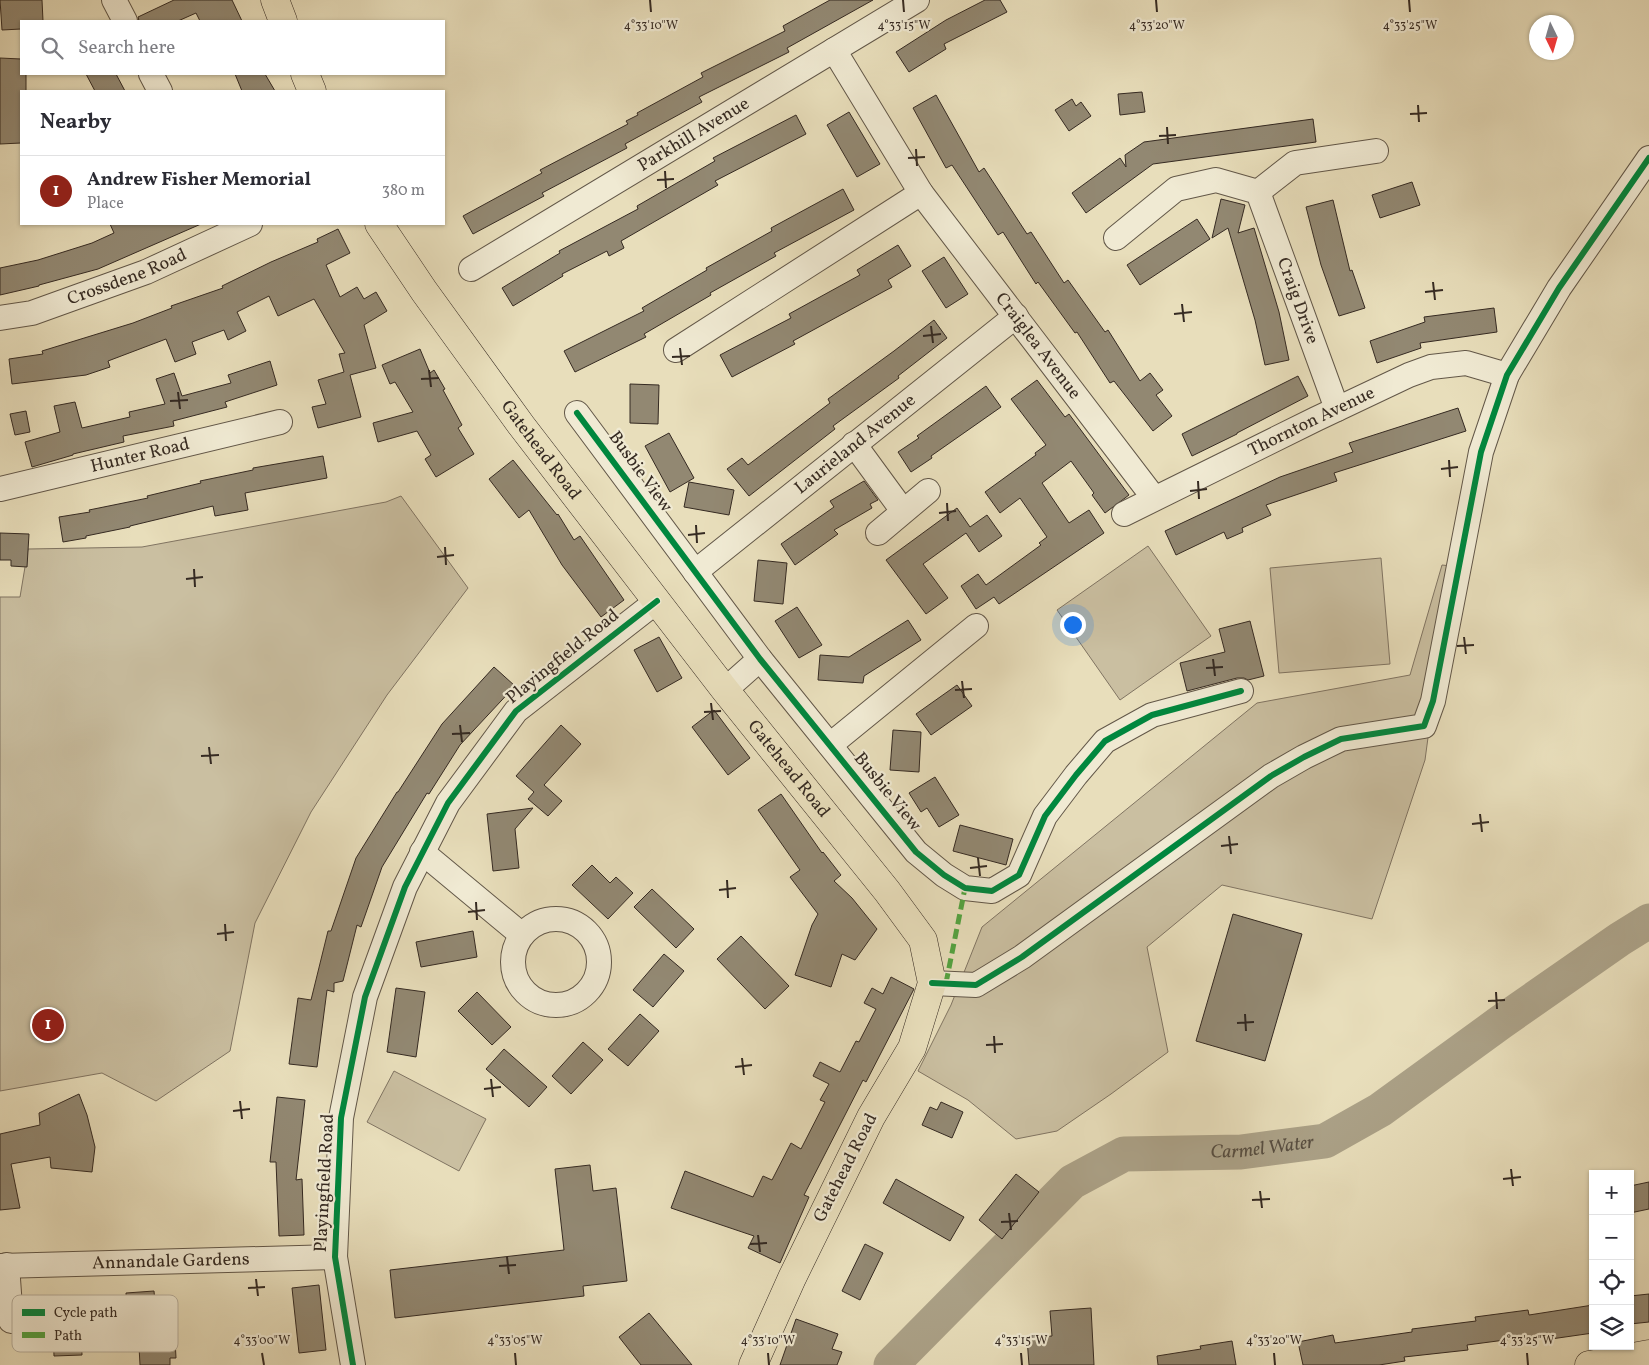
<!DOCTYPE html>
<html lang="en">
<head>
<meta charset="utf-8">
<style>
  :root { --surface:#fff; --page:#f2f2f3; --text:#2b2b33; --muted:#7c7c81; --line:#e1e1e2; --accent:#8f2418 }
  body { margin:0; font-family:Vollkorn,serif; background:var(--page); color:var(--text) }
  .controls { position:absolute; right:15px; bottom:15px; display:grid; overflow:hidden; border-radius:0px; box-shadow:0 1px 4px #0004 }
  .controls button { width:45px; height:45px; display:grid; place-items:center; padding:0; border:0; border-bottom:1px solid var(--line); background:var(--surface); color:var(--text); font:25px sans-serif }
  .compass { position:absolute; left:1529px; top:15px; width:45px; height:45px; border-radius:50%; background:var(--surface); box-shadow:0 1px 4px #0004; rotate:175deg }
  .you { position:absolute; left:1072px; top:624px; width:18px; height:18px; margin:-12px; border:4px solid #fff; border-radius:50%; background:#1a73e8; box-shadow:0 0 0 8px #1a73e833 }
  .badge { display:grid; place-items:center; width:32px; height:32px; border-radius:50%; background:var(--accent); color:#fff; font-size:16px; font-weight:700 }
  .pin { position:absolute; translate:-50% -50%; border:2px solid #fff; box-shadow:0 1px 5px #0006 }
  .list { margin:0; padding:0; list-style:none }
  h2 { display:flex; justify-content:space-between; align-items:center; height:65px; margin:0; padding:0 20px; font-size:21px }
  h2 small { font-size:16px; font-weight:400; color:var(--muted) }
  .list li { display:grid; grid-template-columns:32px 1fr auto; gap:15px; align-items:center; box-sizing:border-box; height:70px; padding:0 20px; border-top:1px solid var(--line) }
  .list b { display:block; font-size:19px; white-space:nowrap }
  .list p { margin:0; font-size:16px; white-space:nowrap; color:var(--muted) }
  .list em { font-size:16px; font-style:normal; color:var(--muted) }
  .icon { flex:none; width:28px; height:28px; fill:none; stroke:currentColor; stroke-width:2; stroke-linecap:round; stroke-linejoin:round }
  .map { position:relative; flex:none; width:1649px; height:1365px; overflow:hidden }
  .search { position:absolute; background:var(--surface); box-shadow:0 1px 4px #0004; left:20px; top:20px; width:425px; height:55px; display:flex; align-items:center; gap:12px; box-sizing:border-box; padding:0 18px; border-radius:0px; color:var(--muted); font-size:19px }
  .panel { position:absolute; background:var(--surface); box-shadow:0 1px 4px #0004; left:20px; top:90px; width:425px; height:135px; border-radius:0px }
  .map>svg:first-child { display:block }
</style>
</head>
<body>
<div class="map">
<svg width="1649" height="1365" viewBox="0 0 1649 1365">
  <rect width="100%" height="100%" fill="#e8debb"/>
  <filter id="stains"><feTurbulence type="fractalNoise" baseFrequency=".004" numOctaves="4"/><feColorMatrix values="0 0 0 0 .2 0 0 0 0 .09 0 0 0 0 .02 0 0 0 .5 -.17"/></filter>
  <radialGradient id="worn" r=".72"><stop offset=".6" stop-color="#630" stop-opacity="0"/><stop offset="1" stop-color="#630" stop-opacity=".3"/></radialGradient>
  <g fill="#cabfa1" stroke="#807462">
    <polygon points="401,496 468,588 387,695 311,812 255,923 230,1051 156,1101 102,1073 0,1091 0,597 20,597 28,549 142,547 386,502"/>
    <polygon points="1148,546 1211,636 1120,700 1057,610"/>
    <polygon points="1381,558 1390,664 1279,673 1270,568"/>
    <polygon points="1442,565 1451,566 1425,760 1372,919 1222,885 1147,947 1168,1052 1111,1094 1057,1131 1016,1139 968,1100 918,1071 951,1005 982,927 1257,703 1410,675"/>
    <polygon points="394,1071 486,1119 459,1171 367,1122"/>
  </g>
  <g fill="none" stroke-linecap="round" stroke-linejoin="round">
    <path stroke="#aba187" stroke-width="35" id="s1" d="M891 1365 1072 1182 1124 1154 1241 1152 1325 1141 1380 1110 1501 1022 1620 939 1649 921"/>
  </g>
  <g fill="#928872" stroke="#352a22">
    <polygon points="0,0 42,0 43,21 21,21 21,29 2,30"/>
    <polygon points="174,0 232,0 242,21 200,21 196,13 178,21 139,21 138,17"/>
    <polygon points="830,0 873,0 787,48 789,52 699,97 702,102 625,144 627,148 542,193 544,196 473,234 463,216 542,173 540,170 628,124 626,121 638,115 637,113 703,77 701,73 785,31 783,26"/>
    <polygon points="985,0 1000,0 1007,12 944,44 946,49 909,72 896,52 946,20"/>
    <polygon points="0,58 21,59 21,74 26,74 26,91 21,91 21,143 0,144"/>
    <polygon points="86,74 116,74 125,91 95,91"/>
    <polygon points="235,74 265,74 275,91 242,91"/>
    <polygon points="1142,92 1145,112 1120,115 1118,94"/>
    <polygon points="936,95 979,172 984,168 1027,234 1031,232 1064,283 1068,280 1105,332 1108,330 1140,381 1150,373 1163,390 1156,395 1172,416 1153,431 1114,381 1110,383 1077,332 1075,333 1038,282 1036,284 1003,232 998,235 952,165 946,168 913,108"/>
    <polygon points="1072,99 1076,106 1081,102 1091,116 1069,131 1055,110"/>
    <polygon points="849,112 880,164 857,177 827,125"/>
    <polygon points="796,115 806,134 715,181 718,185 621,241 624,248 609,256 607,251 562,274 563,276 513,306 502,288 560,253 559,251 638,209 637,206 715,161 713,158"/>
    <polygon points="1313,119 1316,142 1153,164 1086,213 1072,193 1120,158 1126,167 1125,155 1144,142"/>
    <polygon points="1412,182 1420,205 1380,218 1372,195"/>
    <polygon points="843,189 854,210 774,253 776,256 710,293 711,295 644,334 646,337 575,372 564,351 644,311 642,308 707,270 706,268 772,231 771,228"/>
    <polygon points="1221,199 1245,205 1238,233 1254,228 1279,312 1289,360 1265,365 1255,320 1228,228 1212,238"/>
    <polygon points="1333,200 1350,271 1352,270 1365,308 1339,316 1321,265 1306,207"/>
    <polygon points="1197,219 1210,239 1140,285 1127,265"/>
    <polygon points="110,224 201,224 98,269 39,285 39,286 0,295 0,268 38,260 92,243 114,233"/>
    <polygon points="338,229 350,253 326,265 340,297 357,287 364,299 376,292 387,311 364,325 376,368 350,375 361,417 318,428 312,407 326,404 318,380 344,372 339,354 345,353 314,299 278,316 269,296 237,312 246,331 228,340 224,330 192,342 196,354 175,362 166,339 108,361 110,367 86,375 12,384 9,359 43,354 42,351 133,323 172,308 171,306 223,288 222,286 271,262 318,242 317,239"/>
    <polygon points="898,245 911,266 888,280 892,287 793,341 795,344 732,377 720,355 791,318 789,314 860,275 857,270"/>
    <polygon points="944,257 968,294 946,308 922,271"/>
    <polygon points="1494,308 1497,332 1420,343 1421,348 1377,363 1370,341 1425,322 1424,317"/>
    <polygon points="934,320 947,338 898,376 899,378 833,426 835,429 749,496 727,469 742,458 748,465 830,403 828,399 894,351"/>
    <polygon points="420,349 430,373 434,370 445,389 443,390 462,425 458,428 474,454 436,477 425,459 431,455 417,431 378,442 373,423 413,412 395,382 390,384 382,365"/>
    <polygon points="270,361 277,385 225,402 227,407 173,421 174,426 123,436 124,442 73,454 73,455 32,467 25,442 60,432 54,406 75,402 82,428 130,417 129,412 165,404 156,379 174,373 182,396 231,383 228,375"/>
    <polygon points="1298,376 1308,396 1237,433 1237,434 1192,456 1182,434"/>
    <polygon points="1037,380 1065,417 1069,414 1129,495 1105,513 1092,495 1094,493 1071,461 1042,483 1069,523 1089,510 1104,533 999,604 994,597 976,609 961,586 978,574 986,585 1041,545 1039,543 1047,537 1020,498 1000,513 985,492 1036,455 1035,453 1046,445 1011,399"/>
    <polygon points="630,384 659,385 658,424 630,423"/>
    <polygon points="986,386 1001,407 931,456 932,458 911,472 898,452 919,438 917,436"/>
    <polygon points="1458,408 1466,431 1334,473 1337,481 1266,505 1271,515 1242,528 1243,532 1227,539 1224,532 1176,555 1165,531 1280,477 1353,452 1349,443"/>
    <polygon points="26,411 30,432 15,435 10,414"/>
    <polygon points="669,433 694,478 670,492 645,446"/>
    <polygon points="323,456 327,478 245,493 248,510 215,516 213,506 130,526 130,527 86,536 86,538 63,542 59,517 90,512 89,510 148,498 147,496 201,483 200,481 253,470 253,468"/>
    <polygon points="513,460 557,515 558,514 574,540 580,536 624,600 601,617 562,565 529,510 519,518 489,479"/>
    <polygon points="864,481 878,500 870,504 872,508 834,530 838,534 795,565 781,544 834,507 830,501"/>
    <polygon points="689,482 734,490 729,515 684,507"/>
    <polygon points="957,508 970,527 987,515 1002,536 979,552 966,533 923,564 948,598 926,614 886,560"/>
    <polygon points="0,533 29,534 27,567 11,566 11,560 0,560"/>
    <polygon points="758,560 787,563 783,604 754,601"/>
    <polygon points="797,607 822,645 799,658 775,621"/>
    <polygon points="908,620 921,640 864,676 863,683 818,680 820,655 849,657"/>
    <polygon points="1250,621 1264,676 1248,680 1244,678 1237,678 1187,691 1180,663 1225,652 1219,629"/>
    <polygon points="659,637 682,678 657,692 634,650"/>
    <polygon points="494,667 515,686 460,745 429,794 427,793 382,867 361,927 357,925 343,981 334,983 334,992 327,990 317,1067 289,1064 298,998 311,1000 328,931 331,931 356,858 397,792 398,792 442,724"/>
    <polygon points="957,685 972,706 931,735 916,714"/>
    <polygon points="714,710 750,758 728,775 692,727"/>
    <polygon points="561,725 581,744 544,785 562,801 548,816 528,799 534,792 516,776"/>
    <polygon points="893,730 921,732 919,772 890,770"/>
    <polygon points="935,777 959,815 939,827 927,808 921,812 909,793"/>
    <polygon points="781,794 822,853 823,852 841,875 834,881 852,898 877,929 855,960 842,954 831,987 795,975 812,925 818,914 790,877 800,870 758,810"/>
    <polygon points="533,808 515,829 519,868 493,871 487,814"/>
    <polygon points="960,825 1013,839 1006,865 953,851"/>
    <polygon points="592,865 610,883 616,877 633,893 608,919 572,885"/>
    <polygon points="652,889 694,929 676,948 634,907"/>
    <polygon points="1233,914 1302,934 1265,1061 1196,1041"/>
    <polygon points="473,931 477,957 421,967 416,942"/>
    <polygon points="741,936 789,986 765,1009 717,959"/>
    <polygon points="664,954 684,971 653,1007 633,990"/>
    <polygon points="891,977 914,989 866,1082 863,1080 804,1195 809,1197 780,1263 748,1248 754,1236 671,1208 685,1171 753,1197 763,1176 772,1180 791,1143 801,1149 825,1102 820,1100 829,1084 813,1076 820,1062 840,1072 856,1041 859,1042 876,1009 864,1003 872,988 883,994"/>
    <polygon points="396,988 425,992 416,1057 387,1052"/>
    <polygon points="477,992 511,1027 492,1045 458,1011"/>
    <polygon points="640,1014 659,1031 628,1066 608,1049"/>
    <polygon points="583,1042 603,1060 571,1094 552,1076"/>
    <polygon points="504,1049 547,1087 529,1107 486,1069"/>
    <polygon points="79,1094 87,1115 95,1147 92,1172 51,1168 50,1157 11,1164 20,1208 0,1210 0,1134 40,1125 39,1113"/>
    <polygon points="277,1097 305,1100 296,1180 302,1179 304,1235 279,1236 276,1162 270,1162"/>
    <polygon points="941,1102 963,1112 952,1138 922,1125 930,1107 937,1110"/>
    <polygon points="590,1165 593,1191 616,1188 627,1281 583,1286 584,1296 395,1318 390,1270 564,1250 555,1169"/>
    <polygon points="1016,1174 1039,1192 1002,1239 979,1220"/>
    <polygon points="896,1179 964,1217 950,1241 883,1203"/>
    <polygon points="1649,1182 1649,1209 1630,1213 1630,1186"/>
    <polygon points="865,1244 883,1253 860,1300 842,1291"/>
    <polygon points="319,1285 326,1350 299,1353 292,1288"/>
    <polygon points="154,1291 155,1303 173,1302 176,1358 170,1358 170,1365 140,1365 138,1328 127,1329 126,1293"/>
    <polygon points="1649,1294 1649,1322 1630,1324 1630,1296"/>
    <polygon points="1593,1305 1593,1333 1544,1340 1543,1335 1467,1345 1468,1350 1404,1357 1405,1361 1379,1365 1303,1365 1298,1342 1333,1335 1335,1343 1412,1332 1412,1329 1476,1321 1475,1317 1528,1310 1529,1315"/>
    <polygon points="1091,1308 1094,1365 1029,1365 1027,1338 1052,1336 1050,1311"/>
    <polygon points="649,1313 692,1365 641,1365 619,1337"/>
    <polygon points="796,1319 838,1334 832,1349 842,1352 837,1365 780,1365"/>
    <polygon points="81,1328 82,1355 54,1356 53,1330"/>
    <polygon points="1232,1341 1236,1365 1158,1365 1157,1356 1201,1349 1200,1346"/>
  </g>
  <g fill="none" stroke-linecap="round" stroke-linejoin="round">
    <defs>
      <g id="minor">
        <polyline points="114,0 125,21"/>
        <path id="s2" d="M834 50 921 193 1154 498"/>
        <polyline points="151,74 160,91"/>
        <polyline points="1258,192 1295,163 1376,151"/>
        <path id="s3" d="M1116 238 1176 189 1216 180 1258 192 1337 409"/>
        <path id="s4" d="M471 269 917 0"/>
        <path id="s5" d="M0 318 32 313 146 272 250 224"/>
        <polyline points="676,350 921,193"/>
        <polyline points="577,413 760,659 916,852 944,875 965,888 992,891 1019,875 1045,816 1076,775 1105,741 1152,715 1241,691"/>
        <polyline points="854,444 903,511"/>
        <path id="s6" d="M0 489 280 422"/>
        <path id="s7" d="M1124 514 1316 419 1409 375 1431 367 1466 363 1507 375"/>
        <polyline points="878,533 928,491"/>
        <path id="s8" d="M695 572 1016 316"/>
        <polyline points="725,690 760,659"/>
        <polyline points="830,745 976,626"/>
        <polyline points="422,852 522,935"/>
        <circle cx="556" cy="962" r="43"/>
        <polyline points="932,983 976,985 1022,957 1271,776 1304,757 1341,739 1424,726 1433,701 1481,452 1507,375 1559,288 1649,158"/>
        <polyline points="7,1265 11,1321"/>
        <path id="s9" d="M0 1266 335 1257"/>
        <polyline points="353,1365 335,1257 341,1118 365,997 405,887 448,803 516,711 657,601"/>
      </g>
      <g id="major">
        <polyline points="275,0 283,21"/>
        <polyline points="305,74 312,91"/>
        <path id="s10" d="M379 224 424 291 521 425 725 690 887 891 923 940 932 983 912 1048 871 1117 792 1278 753 1365"/>
        <polyline points="1589,1365 1649,1354"/>
      </g>
    </defs>
    <use href="#minor" stroke="#625748" stroke-width="26"/>
    <use href="#major" stroke="#352a22" stroke-width="29"/>
    <use href="#minor" stroke="#f0ead3" stroke-width="24"/>
    <use href="#major" stroke="#e8debb" stroke-width="28"/>
    <polyline stroke="#53a441" stroke-width="5" stroke-dasharray="10 5" stroke-linecap="butt" points="946,983 965,888"/>
    <defs>
      <g id="cycleway">
        <polyline points="577,413 760,659 916,852 944,875 965,888 992,891 1019,875 1045,816 1076,775 1105,741 1152,715 1241,691"/>
        <polyline points="932,983 976,985 1022,957 1271,776 1304,757 1341,739 1424,726 1433,701 1481,452 1507,375 1559,288 1649,158"/>
        <polyline points="353,1365 335,1257 341,1118 365,997 405,887 448,803 516,711 657,601"/>
      </g>
    </defs>
    <use href="#cycleway" stroke="#f0ead3" stroke-width="9"/>
    <use href="#cycleway" stroke="#00873e" stroke-width="6"/>
  </g>
  <path fill="none" stroke="#352a22" stroke-width="2" d="M650 0 651 12M903 0 904 12M1156 0 1157 12M1409 0 1410 12M1418 105 1419 122M1410 114 1427 113M1167 127 1168 144M1159 136 1176 135M916 149 917 166M908 158 925 157M665 171 666 188M657 180 674 179M1433 282 1435 300M1425 292 1443 290M1182 304 1184 322M1174 314 1192 312M931 326 933 343M923 336 941 334M680 348 682 365M672 357 690 356M429 370 431 387M421 379 439 378M178 392 180 409M170 401 188 400M1449 460 1450 477M1441 469 1458 467M1198 481 1199 499M1190 491 1207 489M947 503 948 521M939 513 956 511M696 525 697 543M688 535 705 533M445 547 446 565M437 557 454 555M194 569 195 587M186 579 203 577M1464 637 1466 654M1457 646 1474 645M1213 659 1215 676M1206 668 1223 667M962 681 964 698M955 690 972 689M711 703 713 720M704 712 721 711M460 725 462 742M452 734 470 733M209 747 211 764M201 756 219 755M1480 814 1482 832M1472 824 1489 822M1229 836 1231 854M1221 846 1238 844M978 858 980 876M970 868 987 866M727 880 728 898M719 890 736 888M476 902 477 920M468 912 485 910M225 924 226 941M217 934 234 932M1496 992 1497 1009M1488 1001 1505 1000M1245 1014 1246 1031M1237 1023 1254 1022M994 1036 995 1053M986 1045 1003 1044M742 1058 744 1075M735 1067 752 1065M491 1079 493 1097M484 1089 501 1087M240 1101 242 1119M233 1111 250 1109M1511 1169 1513 1186M1503 1179 1521 1177M1260 1191 1262 1208M1252 1200 1270 1199M1009 1213 1011 1230M1001 1222 1018 1221M758 1235 760 1252M750 1244 767 1243M507 1257 509 1274M499 1266 516 1265M256 1279 258 1296M248 1288 265 1287M262 1353 264 1365M515 1353 516 1365M768 1353 769 1365M1021 1353 1022 1365M1274 1353 1275 1365M1527 1353 1528 1365"/>
  <g text-anchor="middle" dominant-baseline="central" stroke-width="4.5" stroke-linejoin="round" paint-order="stroke">
    <g font-size="18" fill="#352a22" stroke="#f0ead3">
      <text stroke="none"><textPath href="#s4" startOffset="260">Parkhill Avenue</textPath></text>
      <text stroke="none"><textPath href="#s5" startOffset="134">Crossdene Road</textPath></text>
      <text stroke="none"><textPath href="#s3" startOffset="278">Craig Drive</textPath></text>
      <text stroke="none"><textPath href="#s2" startOffset="360">Craiglea Avenue</textPath></text>
      <text stroke="none"><textPath href="#s7" startOffset="209">Thornton Avenue</textPath></text>
      <text stroke="none"><textPath href="#s8" startOffset="205">Laurieland Avenue</textPath></text>
      <text stroke="none"><textPath href="#s10" startOffset="278">Gatehead Road</textPath></text>
      <text stroke="none"><textPath href="#s6" startOffset="144">Hunter Road</textPath></text>
      <text transform="translate(640 472) rotate(54)">Busbie View</text>
      <text transform="translate(563 657) rotate(-39)">Playingfield Road</text>
      <text stroke="none"><textPath href="#s10" startOffset="682">Gatehead Road</textPath></text>
      <text transform="translate(887 792) rotate(51)">Busbie View</text>
      <text transform="translate(846 1168) rotate(-63)">Gatehead Road</text>
      <text transform="translate(325 1183) rotate(-87)">Playingfield Road</text>
      <text stroke="none"><textPath href="#s9" startOffset="171">Annandale Gardens</textPath></text>
    </g>
    <g font-size="19" font-style="italic" fill="#584e40" stroke="#f0ead3">
      <text stroke="none"><textPath href="#s1" startOffset="455">Carmel Water</textPath></text>
    </g>
  </g>
  <rect x="12" y="1295" width="166" height="57" rx="8" fill="#f0ead3" stroke="#b8b09e" stroke-width="1"/>
  <rect x="22" y="1309" width="23" height="7" fill="#00873e"/>
  <rect x="22" y="1332" width="23" height="6" fill="#53a441"/>
  <g font-size="14" fill="#352a22">
    <text x="54" y="1317">Cycle path</text>
    <text x="54" y="1340">Path</text>
  </g>
  <g font-size="12" text-anchor="middle" fill="#352a22" stroke="#f0ead3" stroke-width="4.5" stroke-linejoin="round" paint-order="stroke">
    <text x="651" y="29">4°33'10"W</text>
    <text x="904" y="29">4°33'15"W</text>
    <text x="1157" y="29">4°33'20"W</text>
    <text x="1410" y="29">4°33'25"W</text>
    <text x="262" y="1344">4°33'00"W</text>
    <text x="515" y="1344">4°33'05"W</text>
    <text x="768" y="1344">4°33'10"W</text>
    <text x="1021" y="1344">4°33'15"W</text>
    <text x="1274" y="1344">4°33'20"W</text>
    <text x="1527" y="1344">4°33'25"W</text>
  </g>
  <rect width="100%" height="100%" filter="url(#stains)"/>
  <rect width="100%" height="100%" fill="url(#worn)"/>
</svg>
<div class="controls">
<button>+</button>
<button>−</button>
<button><svg class="icon" aria-label="locate" viewBox="0 0 24 24"><circle cx="12" cy="12" r="6"/><path d="M12 2v4M12 18v4M2 12h4M18 12h4"/></svg></button>
<button><svg class="icon" aria-label="layers" viewBox="0 0 24 24"><path d="M12 4l9 5-9 5-9-5zM3 14l9 5 9-5"/></svg></button>
</div>
<svg class="compass" viewBox="-18 -18 36 36"><path d="M0-13l5 13h-10z" fill="#e53935"/><path d="M0 13l5-13h-10z" fill="#7c7c81"/></svg>
<div class="you"></div>
<div class="pin badge" style="left:48px;top:1025px">1</div>
<div class="search"><svg class="icon" aria-label="search" viewBox="0 0 24 24"><circle cx="10" cy="10" r="6"/><path d="M15 15l6 6"/></svg>Search here</div>
<section class="panel">
<h2>Nearby<small></small></h2>
<ul class="list">
<li><span class="badge">1</span><div><b>Andrew Fisher Memorial</b><p>Place</p></div><em>380 m</em></li>
</ul>
</section>
</div>
</body>
</html>
